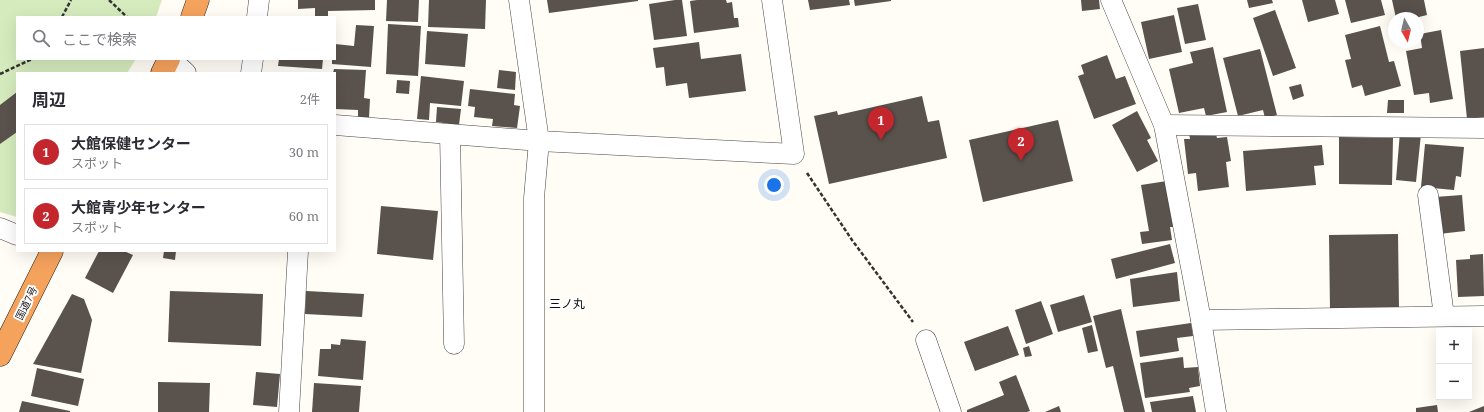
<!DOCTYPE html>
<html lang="ja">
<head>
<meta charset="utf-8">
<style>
  :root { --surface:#fff; --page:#f2f2f3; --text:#2b2b33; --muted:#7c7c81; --line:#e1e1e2; --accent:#c4262e }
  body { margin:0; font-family:"Noto Serif","Noto Sans JP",serif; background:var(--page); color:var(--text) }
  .controls { position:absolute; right:12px; bottom:12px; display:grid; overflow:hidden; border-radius:0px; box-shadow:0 4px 16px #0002 }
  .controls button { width:36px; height:36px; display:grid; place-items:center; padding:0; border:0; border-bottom:1px solid var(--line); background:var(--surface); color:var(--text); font:20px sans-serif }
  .compass { position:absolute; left:1388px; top:12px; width:36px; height:36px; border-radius:50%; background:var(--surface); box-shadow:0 4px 16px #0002; rotate:172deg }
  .you { position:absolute; left:774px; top:185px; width:14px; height:14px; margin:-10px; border:3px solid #fff; border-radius:50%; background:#1a73e8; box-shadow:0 0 0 6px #1a73e833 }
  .badge { display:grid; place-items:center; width:26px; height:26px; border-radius:50%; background:var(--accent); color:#fff; font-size:13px; font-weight:700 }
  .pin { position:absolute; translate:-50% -33px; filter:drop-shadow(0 1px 2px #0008) }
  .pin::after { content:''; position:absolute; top:21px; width:14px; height:12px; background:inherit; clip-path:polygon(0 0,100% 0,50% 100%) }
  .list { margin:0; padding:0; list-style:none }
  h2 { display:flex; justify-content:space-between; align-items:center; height:52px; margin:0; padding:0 16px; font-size:17px }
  h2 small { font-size:13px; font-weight:400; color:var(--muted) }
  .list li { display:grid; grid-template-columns:26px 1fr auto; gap:12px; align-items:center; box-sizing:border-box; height:56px; margin:0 8px 8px; padding:0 8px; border:1px solid var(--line); border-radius:0px }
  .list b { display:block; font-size:15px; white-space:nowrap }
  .list p { margin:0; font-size:13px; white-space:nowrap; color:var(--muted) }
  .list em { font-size:13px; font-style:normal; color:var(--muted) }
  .icon { flex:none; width:22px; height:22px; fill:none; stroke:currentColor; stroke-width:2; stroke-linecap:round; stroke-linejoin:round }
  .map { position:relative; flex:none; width:1484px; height:412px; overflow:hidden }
  .search { position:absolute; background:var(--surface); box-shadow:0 4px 16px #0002; left:16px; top:16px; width:320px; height:44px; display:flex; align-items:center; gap:10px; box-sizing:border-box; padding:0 14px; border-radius:0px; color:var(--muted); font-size:15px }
  .panel { position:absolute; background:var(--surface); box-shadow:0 4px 16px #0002; left:16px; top:72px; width:320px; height:180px; border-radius:0px }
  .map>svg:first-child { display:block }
</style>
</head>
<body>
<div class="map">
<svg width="1484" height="412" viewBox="0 0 1484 412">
  <rect width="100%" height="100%" fill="#fffdf5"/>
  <polygon fill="#d5ebbd" points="0,0 162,0 156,17 17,17 17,59 136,59 127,73 17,73 17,217 0,212"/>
  <g fill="#5a524d">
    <polygon points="298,0 375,0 375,10 328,11 328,17 315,17 315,8 298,9"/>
    <polygon points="387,0 419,0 418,22 386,21"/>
    <polygon points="429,0 486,0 485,29 428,27"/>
    <polygon points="547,0 638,0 638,1 549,13"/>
    <polygon points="675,0 682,0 687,36 654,40 649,4"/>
    <polygon points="697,0 726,0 727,3 732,2 734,18 738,18 739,27 694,33 690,1"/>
    <polygon points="808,0 849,0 850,5 810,10"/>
    <polygon points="854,0 891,0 891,1 855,6"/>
    <polygon points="1081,0 1099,0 1100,9 1082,11"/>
    <polygon points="1247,0 1272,0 1273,3 1249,8"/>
    <polygon points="1302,0 1335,0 1339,14 1308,22"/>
    <polygon points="1345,0 1381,0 1385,15 1351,23"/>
    <polygon points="1392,0 1424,0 1427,15 1415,18 1396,18"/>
    <polygon points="1198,4 1206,40 1185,44 1177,8"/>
    <polygon points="1275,10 1296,68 1273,76 1253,18"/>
    <polygon points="1174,15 1182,52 1149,59 1141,22"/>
    <polygon points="388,24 421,26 418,76 386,74"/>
    <polygon points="356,25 374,26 371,67 332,64 332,59 335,59 335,44 354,46"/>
    <polygon points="1380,26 1389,62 1394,61 1401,86 1365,96 1362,85 1352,88 1345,60 1351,59 1345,35"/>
    <polygon points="1441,30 1453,99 1430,103 1429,93 1414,95 1406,51 1422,48 1420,34"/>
    <polygon points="427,31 468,34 465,67 425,64"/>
    <polygon points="699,42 701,59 741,54 746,91 689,98 687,83 666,86 664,67 656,68 653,48"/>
    <polygon points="1213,47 1227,112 1206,116 1204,108 1179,113 1169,69 1193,63 1190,52"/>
    <polygon points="1484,48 1484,117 1467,119 1460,51"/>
    <polygon points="1260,49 1277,115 1265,118 1263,110 1238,116 1223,58"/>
    <polygon points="1107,55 1116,79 1125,76 1136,104 1094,119 1078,76 1084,74 1081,65"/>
    <polygon points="279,59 323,59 322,69 278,66"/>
    <polygon points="334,69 366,70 364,98 370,99 369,118 358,117 358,110 335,109 335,73 333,73"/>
    <polygon points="499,70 516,72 515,90 497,88"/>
    <polygon points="421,76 464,81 461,106 430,103 429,120 417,119"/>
    <polygon points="397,80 410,81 409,94 396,93"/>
    <polygon points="1301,84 1304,96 1293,100 1289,87"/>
    <polygon points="470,89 515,94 514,105 520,106 517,128 492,126 493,119 474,117 475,107 468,106"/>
    <polygon points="17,92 17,132 0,144 0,105"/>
    <polygon points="922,96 928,122 939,120 947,158 829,184 814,116 837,111 838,115"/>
    <polygon points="1388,100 1404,100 1404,113 1387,113"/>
    <polygon points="437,107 461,109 459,125 436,122"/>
    <polygon points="1137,111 1151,138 1147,140 1158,161 1137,172 1112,125"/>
    <polygon points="1058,120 1073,181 983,202 969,140"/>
    <polygon points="1400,132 1421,134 1416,182 1396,180"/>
    <polygon points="1189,133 1216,134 1217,138 1227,137 1231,161 1226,162 1229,187 1198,191 1196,173 1188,174 1184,139 1190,139"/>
    <polygon points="1339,137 1393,138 1392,185 1339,184"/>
    <polygon points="1425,144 1464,147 1461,177 1456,176 1454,190 1421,187"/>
    <polygon points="1322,145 1324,165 1314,166 1316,185 1246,191 1243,151"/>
    <polygon points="1167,181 1174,227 1170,227 1172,240 1142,244 1140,232 1149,231 1141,185"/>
    <polygon points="1462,195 1465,231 1439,234 1435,197"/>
    <polygon points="381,206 438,211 433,260 377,254"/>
    <polygon points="1398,234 1399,308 1330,309 1329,235"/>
    <polygon points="1170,244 1175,263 1116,279 1111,259"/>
    <polygon points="99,251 124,251 133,255 113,293 85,278"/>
    <polygon points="164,251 176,251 175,260 163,258"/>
    <polygon points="1483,254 1484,296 1458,297 1456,260 1470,259 1470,255"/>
    <polygon points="1177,272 1180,301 1133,307 1130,279"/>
    <polygon points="170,291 263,294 261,346 168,342"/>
    <polygon points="306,291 364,294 362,317 305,314"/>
    <polygon points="72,294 84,299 92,320 81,373 33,364"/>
    <polygon points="1084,295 1092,322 1058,332 1050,305"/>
    <polygon points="1041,301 1053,334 1026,344 1015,310"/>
    <polygon points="1121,309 1145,412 1124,412 1113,366 1106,368 1093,316"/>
    <polygon points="1191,323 1193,336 1177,338 1179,351 1140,357 1136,331"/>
    <polygon points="1092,325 1098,351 1088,353 1082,328"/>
    <polygon points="1008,326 1019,355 975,371 964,342"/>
    <polygon points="341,339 366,341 363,380 318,376 320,349 331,349 331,344 340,345"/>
    <polygon points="1029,346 1032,356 1025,357 1023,348"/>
    <polygon points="1183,357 1184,368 1198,367 1200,386 1189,388 1190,392 1145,398 1140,363"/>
    <polygon points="37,368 84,379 78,406 31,396"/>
    <polygon points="256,372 280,374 277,407 253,405"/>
    <polygon points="1016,375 1030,411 1027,412 967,412 967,410 1004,395 999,382"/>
    <polygon points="158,382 210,383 209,412 158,412"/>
    <polygon points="314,383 361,386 359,412 312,412"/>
    <polygon points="1193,396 1196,412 1152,412 1150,402"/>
    <polygon points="22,401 70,411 70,412 19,412"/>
    <polygon points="1437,405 1438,412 1416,412 1416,408"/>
    <polygon points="1059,406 1061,412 1045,412"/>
    <polygon points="1484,406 1484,412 1469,412"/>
  </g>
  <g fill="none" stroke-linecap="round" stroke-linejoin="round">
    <defs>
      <g id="street">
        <polyline points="519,0 539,141 534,198 534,412"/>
        <polyline points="1111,0 1164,125 1201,320 1216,412"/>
        <polyline points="257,17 259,0"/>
        <polyline points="171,59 186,73"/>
        <polyline points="251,73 253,59"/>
        <polyline points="335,125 539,141 794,154 772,0"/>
        <polyline points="1164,125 1484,128"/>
        <polyline points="450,134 454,344"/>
        <polyline points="1428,195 1444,316"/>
        <polyline points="0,228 17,235"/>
        <polyline points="1201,320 1484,316"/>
        <polyline points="926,340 951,412"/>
        <polyline points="289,412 298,251"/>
      </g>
      <g id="highway">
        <polyline points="192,17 198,0"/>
        <polyline points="162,73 169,59"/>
        <polyline points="0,355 52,251"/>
      </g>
    </defs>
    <use href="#street" stroke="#444" stroke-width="21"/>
    <use href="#highway" stroke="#222" stroke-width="23"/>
    <g stroke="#333" stroke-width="2.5" stroke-dasharray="4 2" stroke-linecap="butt">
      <polyline points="109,0 127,17"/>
      <polyline points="62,17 71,0"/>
      <polyline points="0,74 32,59"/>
      <polyline points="807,173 852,240 913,322"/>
    </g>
    <use href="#street" stroke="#fff" stroke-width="20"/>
    <use href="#highway" stroke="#f5a25d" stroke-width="22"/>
  </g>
  <g text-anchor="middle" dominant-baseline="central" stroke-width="4" stroke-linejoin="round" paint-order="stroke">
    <g font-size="10" fill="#111" stroke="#fff">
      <text transform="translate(26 303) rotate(-64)">国道7号</text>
    </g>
    <g font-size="12" fill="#111" stroke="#fff">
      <text x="567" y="303">三ノ丸</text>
    </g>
  </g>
</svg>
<div class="controls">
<button>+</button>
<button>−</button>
</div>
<svg class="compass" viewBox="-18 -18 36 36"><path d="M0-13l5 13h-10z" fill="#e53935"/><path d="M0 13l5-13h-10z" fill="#7c7c81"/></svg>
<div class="you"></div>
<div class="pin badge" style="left:881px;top:140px">1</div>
<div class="pin badge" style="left:1021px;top:161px">2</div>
<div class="search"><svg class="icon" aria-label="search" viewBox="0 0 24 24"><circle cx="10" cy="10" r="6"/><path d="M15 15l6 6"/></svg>ここで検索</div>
<section class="panel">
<h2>周辺<small>2件</small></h2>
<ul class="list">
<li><span class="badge">1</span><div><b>大館保健センター</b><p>スポット</p></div><em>30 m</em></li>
<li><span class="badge">2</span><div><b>大館青少年センター</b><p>スポット</p></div><em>60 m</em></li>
</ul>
</section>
</div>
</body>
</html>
